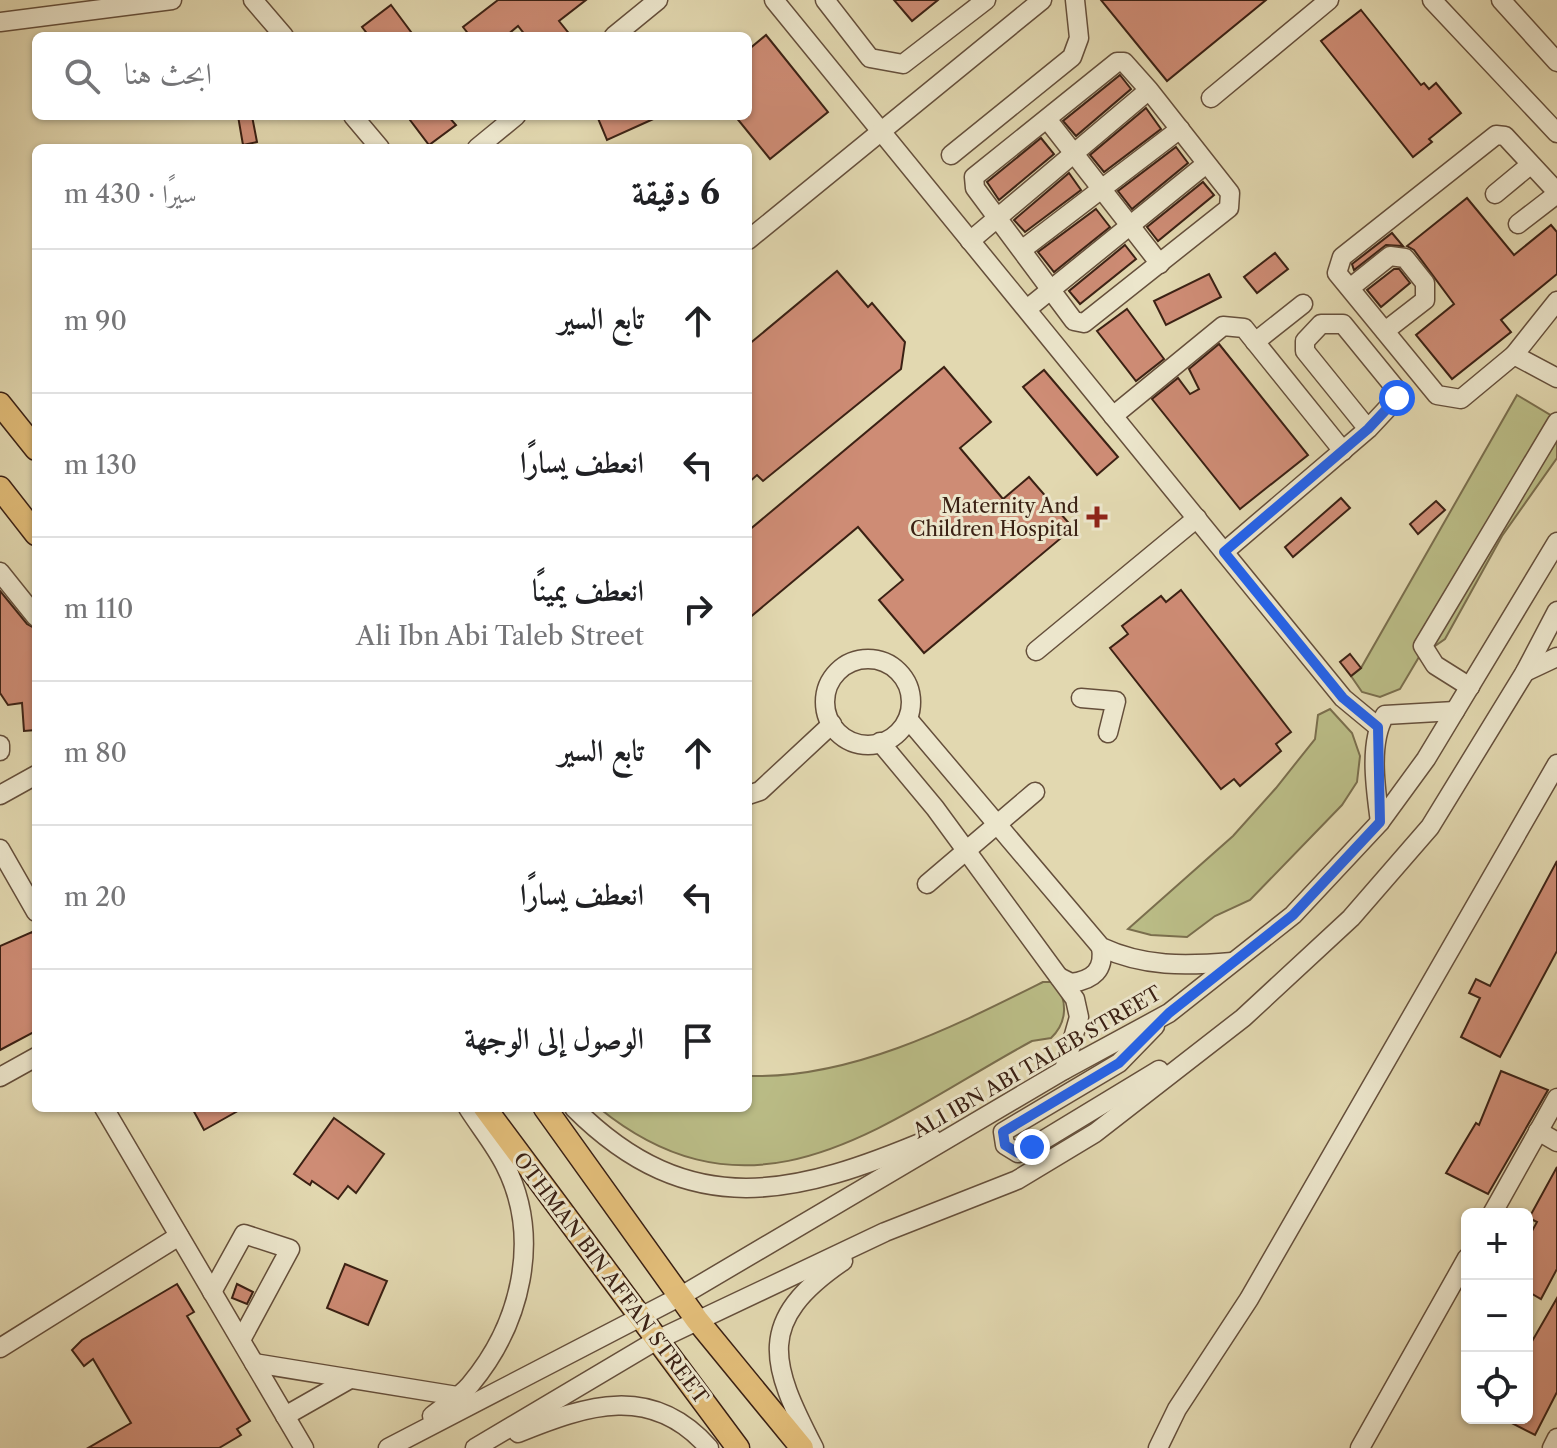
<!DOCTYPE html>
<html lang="ar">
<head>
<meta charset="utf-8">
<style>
  :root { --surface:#fff; --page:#f6f6f6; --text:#202124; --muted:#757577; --line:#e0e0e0 }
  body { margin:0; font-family:"Libre Caslon Text",Amiri,serif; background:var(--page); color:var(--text); direction:rtl }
  .controls { position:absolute; right:24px; bottom:24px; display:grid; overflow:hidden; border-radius:12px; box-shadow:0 2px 6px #0004 }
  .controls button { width:72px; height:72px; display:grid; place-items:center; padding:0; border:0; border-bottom:2px solid var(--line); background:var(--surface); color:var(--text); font:40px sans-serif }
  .stop { position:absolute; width:24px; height:24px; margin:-18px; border:6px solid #2563eb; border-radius:50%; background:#fff }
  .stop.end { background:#2563eb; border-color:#fff; box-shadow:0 2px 8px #0008 }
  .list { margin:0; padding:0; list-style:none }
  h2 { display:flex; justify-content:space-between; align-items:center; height:104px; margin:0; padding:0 32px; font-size:34px }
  h2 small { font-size:26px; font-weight:400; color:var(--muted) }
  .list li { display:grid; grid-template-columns:52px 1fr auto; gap:24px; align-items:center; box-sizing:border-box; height:144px; padding:0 32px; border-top:2px solid var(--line) }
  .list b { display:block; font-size:30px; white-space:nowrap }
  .list p { margin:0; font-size:26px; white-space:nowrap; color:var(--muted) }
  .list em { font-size:26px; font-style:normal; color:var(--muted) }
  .icon { flex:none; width:44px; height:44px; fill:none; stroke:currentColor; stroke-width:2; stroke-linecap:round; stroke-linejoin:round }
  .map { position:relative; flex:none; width:1557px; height:1448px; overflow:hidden; direction:ltr }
  .search { position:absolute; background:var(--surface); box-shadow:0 2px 6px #0004; left:32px; top:32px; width:720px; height:88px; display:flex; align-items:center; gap:20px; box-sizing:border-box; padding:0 28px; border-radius:12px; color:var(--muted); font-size:30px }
  .panel { position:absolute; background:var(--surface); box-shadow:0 2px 6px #0004; left:32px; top:144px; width:720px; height:968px; border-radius:12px; direction:rtl }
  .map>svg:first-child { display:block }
</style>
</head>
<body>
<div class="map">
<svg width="1557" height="1448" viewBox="0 0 1557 1448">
  <rect width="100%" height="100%" fill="#e2d8b0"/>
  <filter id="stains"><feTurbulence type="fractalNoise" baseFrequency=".0025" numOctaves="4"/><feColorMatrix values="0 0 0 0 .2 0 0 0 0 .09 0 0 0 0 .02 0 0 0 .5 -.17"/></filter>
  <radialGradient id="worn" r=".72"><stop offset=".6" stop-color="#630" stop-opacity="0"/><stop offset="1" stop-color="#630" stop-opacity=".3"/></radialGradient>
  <g fill="#babc86" stroke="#7a6e4d" stroke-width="2">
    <polygon points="1517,395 1557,419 1557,458 1502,536 1445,639 1419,657 1400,689 1380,697 1362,692 1351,676 1361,668"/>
    <polygon points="1330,709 1352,733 1360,756 1357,782 1342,805 1250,900 1215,916 1187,937 1151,935 1128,929 1233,836 1276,788 1315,739 1318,715"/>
    <path d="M1043 982H1056C1067 1001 1068 1022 1051 1038L1032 1041C888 1119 758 1237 599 1108H748V1076C851 1079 953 1027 1043 982Z"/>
  </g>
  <g fill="#ce8c75" stroke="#3b2114" stroke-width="2">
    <polygon points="498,0 586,0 559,21 571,36 526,36 518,26 506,36 470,36 463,27"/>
    <polygon points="894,0 938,0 912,21"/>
    <polygon points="1101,0 1266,0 1167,81"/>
    <polygon points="391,5 414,36 369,36 362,27"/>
    <polygon points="1361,10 1421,85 1424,83 1429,89 1436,83 1461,113 1429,139 1432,142 1413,157 1321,41"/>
    <polygon points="766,35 828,112 770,159 735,116 748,116 748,50"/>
    <polygon points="1120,75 1131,89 1076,136 1063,121"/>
    <polygon points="1146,108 1161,129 1104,172 1090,155"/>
    <polygon points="238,116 252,116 257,142 243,145"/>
    <polygon points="407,116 448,116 456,125 429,145"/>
    <polygon points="597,116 660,116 607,140"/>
    <polygon points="1041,138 1054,154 999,200 987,182"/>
    <polygon points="1176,147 1188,163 1132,209 1118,191"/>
    <polygon points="1069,173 1081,190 1025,232 1014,220"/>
    <polygon points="1203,182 1214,195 1158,241 1147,227"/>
    <polygon points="1467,198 1514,255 1551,225 1557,232 1557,274 1501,320 1511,332 1452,379 1416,335 1454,304 1414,250 1407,246"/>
    <polygon points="1096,209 1110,227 1054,272 1038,252"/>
    <polygon points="1392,233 1403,246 1386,245 1354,270 1352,264"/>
    <polygon points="1125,245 1136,259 1080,304 1069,291"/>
    <polygon points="1275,253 1288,269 1257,293 1244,277"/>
    <polygon points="1394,269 1399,269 1410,283 1381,307 1367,290"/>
    <polygon points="837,271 868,307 872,303 905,342 901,369 763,481 757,475 748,483 748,345"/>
    <polygon points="1209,274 1221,297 1166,325 1154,301"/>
    <polygon points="1127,309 1164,359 1136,381 1097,331"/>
    <polygon points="1219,344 1308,455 1240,509 1152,399 1178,378 1190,394 1199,389 1189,369"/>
    <polygon points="944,367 991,422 960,448 1003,499 1029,477 1073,528 924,653 879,600 903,580 858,527 748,619 748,531"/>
    <polygon points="1044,370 1118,457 1097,475 1023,387"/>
    <polygon points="1341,498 1350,508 1293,557 1285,547"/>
    <polygon points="1436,501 1445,510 1418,534 1410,524"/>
    <polygon points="1181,590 1291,732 1276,744 1281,751 1240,786 1234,779 1221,789 1110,648 1128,634 1122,626 1161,596 1166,602"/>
    <polygon points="0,591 27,624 36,629 36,730 24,731 22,703 8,705 0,693"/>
    <polygon points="1350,654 1361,668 1351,676 1340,662"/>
    <polygon points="1557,861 1557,951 1500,1057 1461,1037 1480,998 1469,993 1476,979 1490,986"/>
    <polygon points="32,932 36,940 36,1031 0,1050 0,946"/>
    <polygon points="1501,1071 1548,1090 1488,1194 1446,1173 1476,1123 1479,1125"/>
    <polygon points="192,1108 243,1108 204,1130"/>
    <polygon points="334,1118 384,1154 356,1193 348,1186 338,1199 312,1181 310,1185 294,1174"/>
    <polygon points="1557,1167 1557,1269 1541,1299 1527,1291 1527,1240 1537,1222 1529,1218"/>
    <polygon points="345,1264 387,1281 368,1325 327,1308"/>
    <polygon points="177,1284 194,1312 187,1316 250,1421 237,1429 241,1435 219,1448 88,1448 131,1423 93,1359 84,1366 72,1350 82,1340"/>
    <polygon points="237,1284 253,1292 247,1304 232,1298"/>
    <polygon points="1557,1298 1557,1392 1535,1435 1502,1418 1527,1418 1527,1350"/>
  </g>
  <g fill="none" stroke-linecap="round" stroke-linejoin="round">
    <defs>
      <g id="minor">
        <polyline points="253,0 284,36"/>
        <polyline points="774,0 1343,698 1378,727"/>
        <polyline points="825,0 870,58 903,64 986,0"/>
        <polyline points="1432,0 1557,133"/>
        <polyline points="1501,0 1557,62"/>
        <polyline points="0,22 172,0"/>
        <polyline points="614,36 658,0"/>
        <polyline points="1211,98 1329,0"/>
        <polyline points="353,116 380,148"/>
        <polyline points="1047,119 1160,264"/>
        <polyline points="477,148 516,116"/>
        <polyline points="951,155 1072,57 1079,38 1075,0"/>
        <polyline points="1557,192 1505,136 1496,135 1342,257 1337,273 1437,395 1461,399 1514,355 1557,378"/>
        <polyline points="1495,194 1530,165"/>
        <polyline points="1518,224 1557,194"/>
        <polyline points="748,240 1042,0"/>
        <polyline points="970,241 1149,90 1230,193 1229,208 1084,323 1074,321 975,188 974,177 1117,62 1124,62 1149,90"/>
        <polyline points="1023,249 1180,129"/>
        <polyline points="1350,288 1390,256 1405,258 1425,283 1425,300 1385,331"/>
        <polyline points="1027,309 1206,164"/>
        <polyline points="1255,342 1303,304"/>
        <polyline points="1514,355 1557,301"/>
        <polyline points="1113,416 1223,326 1244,328 1343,451"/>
        <polyline points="1224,552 1368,429 1397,398 1396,389 1343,324 1321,324 1305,341 1305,351 1368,429"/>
        <polyline points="0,572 36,617"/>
        <polyline points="1036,651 1197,518"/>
        <circle cx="868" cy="702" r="43"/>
        <polyline points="1525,672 1557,657"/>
        <polyline points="1470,687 1435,665 1423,646 1557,422"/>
        <polyline points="1081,698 1116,701 1108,733"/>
        <path d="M908 719 1101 947C1144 967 1185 966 1232 962"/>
        <polyline points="880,742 935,808 1075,999 1079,1017 1064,1070"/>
        <polyline points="0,745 0,751"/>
        <polyline points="0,795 36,775"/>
        <polyline points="748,795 760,791 832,724"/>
        <path d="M1380 822C1376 791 1368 743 1385 715L1455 711"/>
        <polyline points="0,849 36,912"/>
        <polyline points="927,884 1035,792"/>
        <path d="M1059 977 1071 983C1093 980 1105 970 1101 947"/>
        <polyline points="1155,1026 1119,1063 1003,1132 1005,1145 1018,1153 1032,1147 1159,1070"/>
        <polyline points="0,1077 36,1057"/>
        <polyline points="104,1108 304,1448"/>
        <path d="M574 1108C690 1224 797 1195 932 1138"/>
        <polyline points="1538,1131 1557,1142"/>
        <polyline points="1492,1214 1557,1098"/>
        <polyline points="212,1292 244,1234 290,1249 241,1340"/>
        <polyline points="0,1348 179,1236"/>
        <polyline points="254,1363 457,1396"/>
        <polyline points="285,1416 350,1379"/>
        <path d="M432 1416C444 1406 460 1397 470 1385 521 1324 542 1238 505 1165 495 1145 480 1127 468 1108"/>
        <path d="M518 1433C587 1405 652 1383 709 1448"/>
        <polyline points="388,1448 681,1296 1064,1070 1169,1013 1293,915 1380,822 1426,759 1557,542"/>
        <polyline points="475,1448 657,1340 885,1232 1017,1180 1095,1133 1243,1018 1351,918 1430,827 1525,672 1557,611"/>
        <path d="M814 1448C770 1363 755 1321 843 1261"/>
        <polyline points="1158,1448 1177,1409 1249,1299 1557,764"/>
        <polyline points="1360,1448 1467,1258"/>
        <polyline points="1552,1448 1557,1438"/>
      </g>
      <g id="major">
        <polyline points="0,404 36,449"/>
        <polyline points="0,488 36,534"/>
        <polyline points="485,1108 738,1448"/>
        <polyline points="545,1108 697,1320 802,1448"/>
      </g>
    </defs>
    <use href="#minor" stroke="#654f3b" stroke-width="21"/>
    <use href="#major" stroke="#3b2114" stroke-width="25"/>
    <use href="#minor" stroke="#ece6cc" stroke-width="18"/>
    <use href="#major" stroke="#e1bc78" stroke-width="22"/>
  </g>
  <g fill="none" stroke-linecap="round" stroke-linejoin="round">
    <polyline stroke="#2563eb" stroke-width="10" points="1032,1147 1018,1153 1005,1145 1003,1132 1119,1063 1169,1013 1293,915 1380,822 1378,727 1343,698 1224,552 1368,429 1397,398"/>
  </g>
  <path fill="#8f2418" stroke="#ece6cc" stroke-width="3" d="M1093 505h8v8h8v8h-8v8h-8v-8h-8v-8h8z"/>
  <g text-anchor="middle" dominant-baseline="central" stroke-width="6" stroke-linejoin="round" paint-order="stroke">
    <g font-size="20" fill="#3b2114" stroke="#ece6cc" text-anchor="end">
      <text x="1079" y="506">Maternity And<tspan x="1079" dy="23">Children Hospital</tspan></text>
    </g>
    <g font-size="20" fill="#3b2114" stroke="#ece6cc">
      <text transform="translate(1037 1062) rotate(-30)">ALI IBN ABI TALEB STREET</text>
      <text transform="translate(611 1278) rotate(53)">OTHMAN BIN AFFAN STREET</text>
    </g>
  </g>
  <rect width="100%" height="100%" filter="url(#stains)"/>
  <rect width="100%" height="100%" fill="url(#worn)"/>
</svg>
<div class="controls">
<button>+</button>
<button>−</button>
<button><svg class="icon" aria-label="locate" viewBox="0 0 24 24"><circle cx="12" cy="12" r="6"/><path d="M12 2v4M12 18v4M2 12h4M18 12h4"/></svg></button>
</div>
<div class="stop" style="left:1397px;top:398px"></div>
<div class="stop end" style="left:1032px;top:1147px"></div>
<div class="search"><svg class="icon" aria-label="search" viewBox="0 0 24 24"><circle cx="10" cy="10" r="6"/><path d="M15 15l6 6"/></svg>ابحث هنا</div>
<section class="panel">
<h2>6 دقيقة<small>سيرًا · 430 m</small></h2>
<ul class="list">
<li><svg class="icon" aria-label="ahead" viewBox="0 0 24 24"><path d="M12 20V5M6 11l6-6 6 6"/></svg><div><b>تابع السير</b></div><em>90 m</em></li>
<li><svg class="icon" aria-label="left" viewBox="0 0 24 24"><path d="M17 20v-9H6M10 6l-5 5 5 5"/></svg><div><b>انعطف يسارًا</b></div><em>130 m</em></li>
<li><svg class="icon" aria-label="right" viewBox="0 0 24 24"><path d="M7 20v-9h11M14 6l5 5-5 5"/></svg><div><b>انعطف يمينًا</b><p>Ali Ibn Abi Taleb Street</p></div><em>110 m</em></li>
<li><svg class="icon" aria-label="ahead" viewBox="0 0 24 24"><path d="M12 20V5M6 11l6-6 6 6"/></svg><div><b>تابع السير</b></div><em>80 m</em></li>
<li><svg class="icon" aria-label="left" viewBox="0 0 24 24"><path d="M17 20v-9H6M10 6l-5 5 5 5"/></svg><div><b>انعطف يسارًا</b></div><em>20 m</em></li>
<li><svg class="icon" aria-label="arrive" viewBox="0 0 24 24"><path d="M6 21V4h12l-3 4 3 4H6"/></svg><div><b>الوصول إلى الوجهة</b></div></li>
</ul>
</section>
</div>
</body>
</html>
